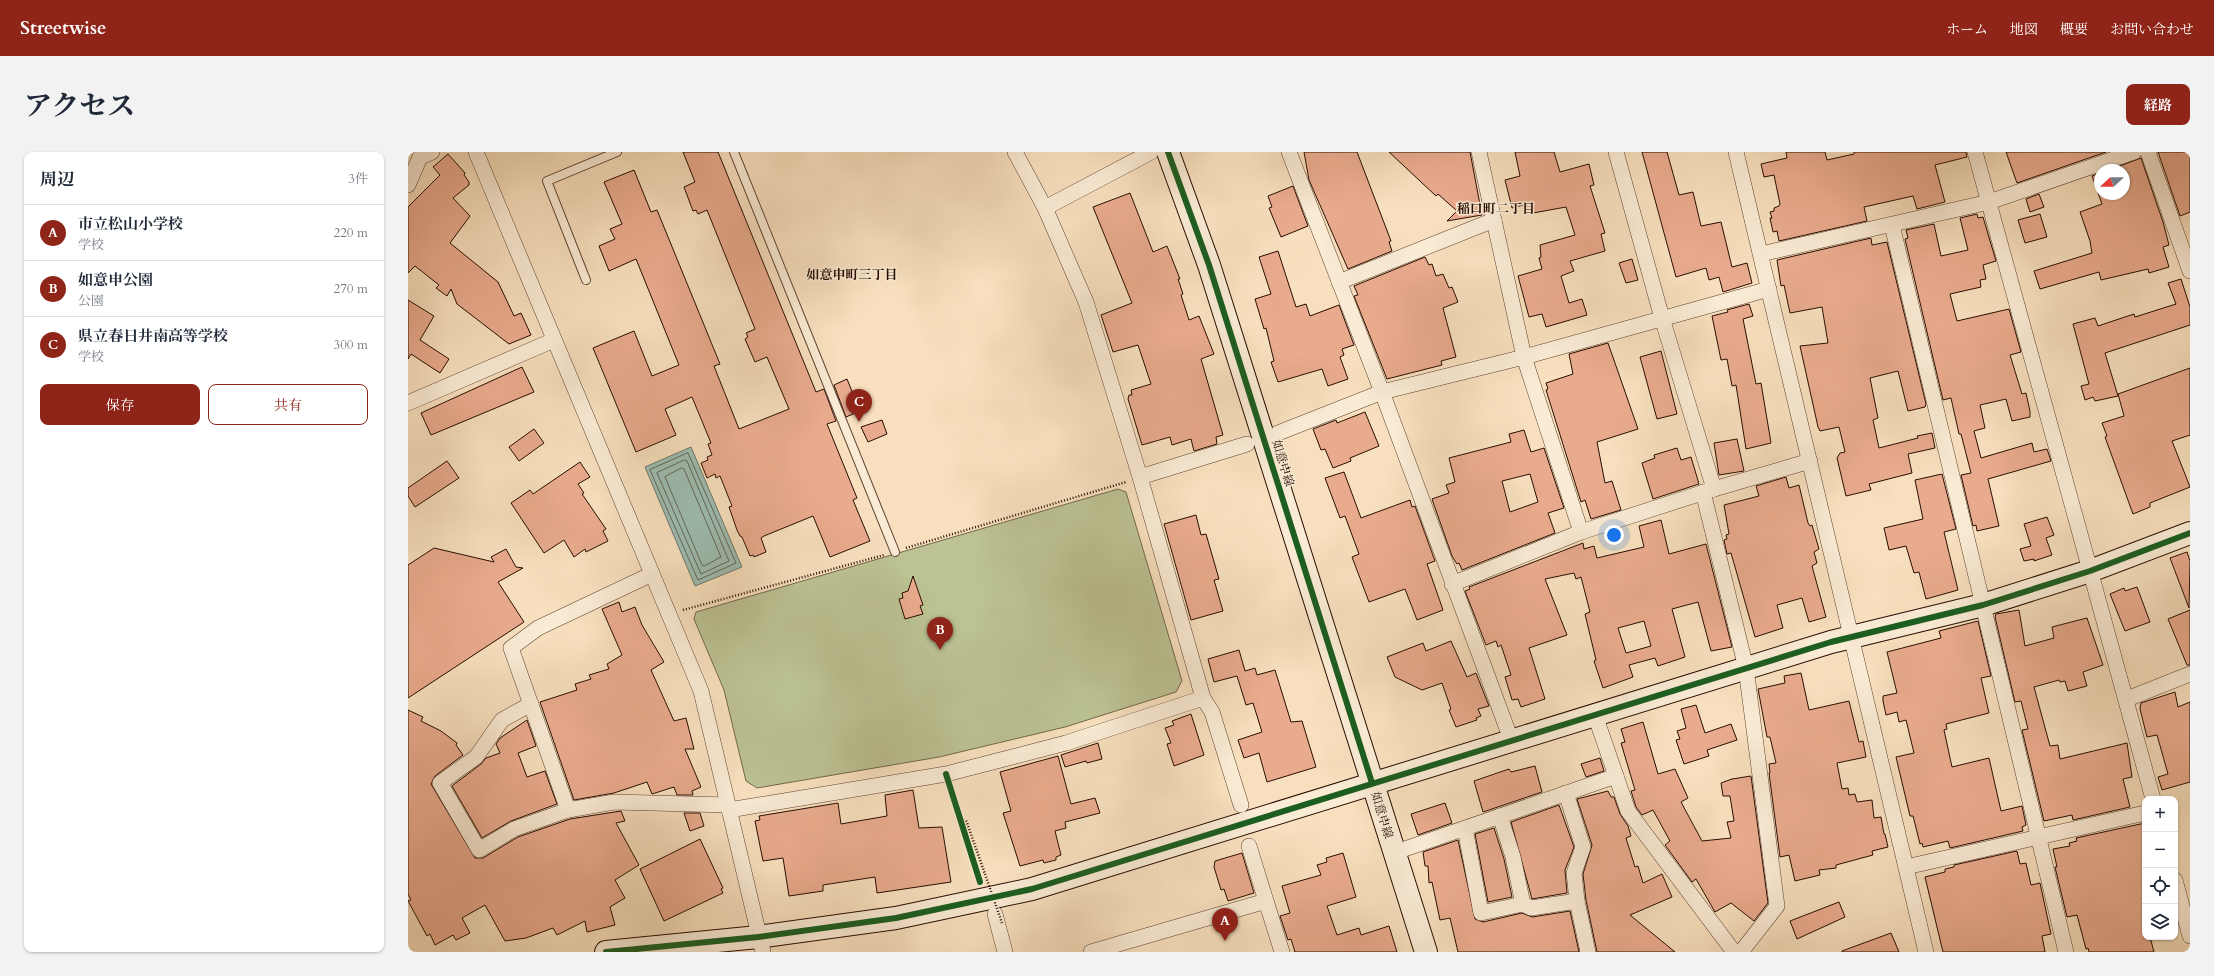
<!DOCTYPE html>
<html lang="ja">
<head>
<meta charset="utf-8">
<style>
  :root { --surface:#fff; --page:#f2f2f3; --text:#1f2937; --muted:#747a83; --line:#e0e1e3; --accent:#8f2418 }
  body { margin:0; font-family:Cardo,"Noto Serif JP",serif; background:var(--page); color:var(--text) }
  .controls { position:absolute; right:12px; bottom:12px; display:grid; overflow:hidden; border-radius:8px; box-shadow:0 1px 3px #0004 }
  .controls button { width:36px; height:36px; display:grid; place-items:center; padding:0; border:0; border-bottom:1px solid var(--line); background:var(--surface); color:var(--text); font:20px sans-serif }
  .compass { position:absolute; left:1686px; top:12px; width:36px; height:36px; border-radius:50%; background:var(--surface); box-shadow:0 1px 3px #0004; rotate:248deg }
  .you { position:absolute; left:1206px; top:383px; width:14px; height:14px; margin:-10px; border:3px solid #fff; border-radius:50%; background:#1a73e8; box-shadow:0 0 0 6px #1a73e833 }
  .badge { display:grid; place-items:center; width:26px; height:26px; border-radius:50%; background:var(--accent); color:#fff; font-size:13px; font-weight:700 }
  .pin { position:absolute; translate:-50% -33px; filter:drop-shadow(0 1px 2px #0008) }
  .pin::after { content:''; position:absolute; top:21px; width:14px; height:12px; background:inherit; clip-path:polygon(0 0,100% 0,50% 100%) }
  .list { margin:0; padding:0; list-style:none }
  h2 { display:flex; justify-content:space-between; align-items:center; height:52px; margin:0; padding:0 16px; font-size:17px }
  h2 small { font-size:13px; font-weight:400; color:var(--muted) }
  .list li { display:grid; grid-template-columns:26px 1fr auto; gap:12px; align-items:center; box-sizing:border-box; height:56px; padding:0 16px; border-top:1px solid var(--line) }
  .list b { display:block; font-size:15px; white-space:nowrap }
  .list p { margin:0; font-size:13px; white-space:nowrap; color:var(--muted) }
  .list em { font-size:13px; font-style:normal; color:var(--muted) }
  .actions { display:flex; gap:8px; padding:12px 16px }
  .actions a { flex:1; padding:9px 0; border:1px solid var(--accent); border-radius:8px; text-align:center; font-size:14px; color:var(--accent) }
  .actions .main { background:var(--accent); color:#fff }
  .icon { flex:none; width:22px; height:22px; fill:none; stroke:currentColor; stroke-width:2; stroke-linecap:round; stroke-linejoin:round }
  .map { position:relative; flex:none; width:1782px; height:800px; overflow:hidden; border-radius:8px }
  header { display:flex; align-items:center; gap:24px; box-sizing:border-box; height:56px; padding:0 20px; background:var(--accent); color:#fff }
  header strong { font-size:19px }
  nav { display:flex; gap:22px; margin-inline-start:auto; font-size:14px }
  .intro { display:flex; align-items:center; justify-content:space-between; box-sizing:border-box; height:96px; padding:0 24px }
  h1 { margin:0; font-size:28px }
  .button { padding:10px 18px; border-radius:8px; background:var(--accent); color:#fff; font-size:14px; font-weight:700 }
  main { display:flex; gap:24px; padding:0 24px }
  aside { flex:1; background:var(--surface); border-radius:8px; box-shadow:0 1px 3px #0004 }
  .map>svg:first-child { display:block }
</style>
</head>
<body>
<header>
<strong>Streetwise</strong>
<nav><a>ホーム</a><a>地図</a><a>概要</a><a>お問い合わせ</a></nav>
</header>
<div class="intro"><h1>アクセス</h1><a class="button">経路</a></div>
<main>
<aside>
<h2>周辺<small>3件</small></h2>
<ul class="list">
<li><span class="badge">A</span><div><b>市立松山小学校</b><p>学校</p></div><em>220 m</em></li>
<li><span class="badge">B</span><div><b>如意申公園</b><p>公園</p></div><em>270 m</em></li>
<li><span class="badge">C</span><div><b>県立春日井南高等学校</b><p>学校</p></div><em>300 m</em></li>
</ul>
<div class="actions"><a class="main">保存</a><a>共有</a></div>
</aside>
<div class="map">
<svg width="1782" height="800" viewBox="0 0 1782 800">
  <rect width="100%" height="100%" fill="#f8e0be"/>
  <filter id="stains"><feTurbulence type="fractalNoise" baseFrequency=".005" numOctaves="4"/><feColorMatrix values="0 0 0 0 .2 0 0 0 0 .09 0 0 0 0 .02 0 0 0 .5 -.17"/></filter>
  <radialGradient id="worn" r=".72"><stop offset=".6" stop-color="#630" stop-opacity="0"/><stop offset="1" stop-color="#630" stop-opacity=".3"/></radialGradient>
  <polygon fill="#bcc293" stroke="#72674a" points="710,337 718,340 774,529 768,540 657,575 531,605 349,636 338,629 316,538 286,467 288,460"/>
  <polygon fill="#9dbdb1" stroke="#6f766a" points="283,295 334,415 287,434 237,315"/>
  <g fill="none" stroke-linecap="round" stroke-linejoin="round">
    <g stroke="#636458" stroke-width="1">
      <polygon points="280,301 328,411 290,428 242,318"/>
      <polygon points="277,308 279,309 321,409 293,422 249,321"/>
      <polygon points="274,316 276,317 313,405 296,414 294,413 257,325"/>
    </g>
  </g>
  <g fill="#e9ab8e" stroke="#290c00" fill-rule="evenodd">
    <polygon points="275,0 310,0 408,240 416,237 428,269 419,272 449,346 445,348 462,389 422,405 405,364 356,384 353,386 358,400 346,405 345,403 342,404 334,385 332,384 329,378 321,355 324,354 312,324 308,326 307,322 299,326 293,311 300,308 299,305 304,303 300,292 303,291 284,245 257,257 268,283 228,300 185,196 226,179 244,224 271,213 228,107 201,119 191,94 207,87 202,77 214,72 196,30 226,18 243,60 249,58 312,212 306,214 331,277 381,257 359,205 347,210 337,187 340,185 338,181 347,177 299,58 290,62 288,58 285,59 276,35 287,30"/>
    <polygon points="896,0 949,0 983,89 981,90 984,99 940,117 901,28"/>
    <polygon points="981,0 1062,0 1074,63 1039,69 1049,59 1030,42 1028,44"/>
    <polygon points="1107,0 1146,0 1152,20 1181,12 1186,33 1182,34 1197,81 1193,82 1197,99 1162,109 1166,119 1153,124 1161,151 1174,147 1179,163 1138,175 1134,162 1121,165 1110,124 1134,117 1131,106 1133,105 1132,93 1167,83 1158,55 1125,61 1123,51 1104,56 1097,28 1112,24"/>
    <polygon points="1234,0 1259,0 1271,43 1285,40 1293,74 1313,70 1324,115 1339,111 1344,131 1315,140 1311,125 1301,128 1298,116 1268,125"/>
    <polygon points="1378,0 1417,0 1419,8 1446,2 1446,0 1558,0 1559,5 1527,13 1537,50 1509,57 1505,44 1456,55 1459,69 1371,89 1369,79 1365,80 1362,66 1364,66 1362,60 1366,59 1366,56 1371,54 1372,52 1366,23 1356,25 1353,12 1379,6"/>
    <polygon points="1598,0 1698,0 1609,31"/>
    <polygon points="1750,0 1782,0 1782,60 1772,64"/>
    <polygon points="40,2 57,21 56,23 61,30 61,33 45,46 62,64 42,91 90,130 106,164 113,161 123,183 101,192 49,152 43,137 39,144 28,136 31,133 7,114 0,121 0,55 32,23 25,15"/>
    <polygon points="1733,6 1755,70 1761,93 1755,95 1761,115 1741,121 1740,117 1693,128 1691,120 1632,137 1626,119 1684,101 1682,89 1672,60 1694,52 1684,24 1692,21 1692,42 1716,42 1716,18 1701,18"/>
    <polygon points="885,34 900,74 873,85 861,56 864,55 860,44"/>
    <polygon points="722,41 745,100 759,94 772,127 770,127 775,142 773,143 781,168 791,164 806,202 793,207 815,283 808,285 809,292 786,299 783,287 764,293 762,285 734,293 720,247 721,243 724,243 723,238 743,232 730,193 705,200 693,163 724,151 685,55"/>
    <polygon points="1631,42 1636,55 1622,60 1618,47"/>
    <polygon points="1569,62 1570,66 1575,65 1588,109 1575,113 1578,127 1572,128 1573,135 1542,142 1549,169 1601,157 1613,200 1602,203 1614,242 1618,241 1622,259 1622,265 1604,269 1598,247 1572,253 1577,276 1566,279 1573,306 1624,291 1626,300 1639,297 1643,309 1580,327 1591,374 1569,379 1568,373 1565,374 1553,323 1563,321 1553,282 1551,282 1543,246 1535,248 1497,87 1500,86 1498,78 1526,72 1533,104 1560,98 1552,66"/>
    <polygon points="1632,62 1639,85 1617,91 1610,68"/>
    <polygon points="1463,86 1464,93 1479,90 1518,252 1517,255 1500,259 1490,219 1462,226 1470,266 1465,268 1471,296 1510,286 1509,284 1524,281 1527,296 1500,302 1504,321 1461,332 1463,338 1438,344 1429,306 1432,301 1437,300 1431,275 1412,279 1410,275 1392,194 1420,191 1414,155 1382,161 1376,133 1373,134 1369,108"/>
    <polygon points="870,99 888,155 898,152 902,164 931,153 946,193 934,197 936,203 932,205 940,227 920,234 914,217 870,230 863,210 866,209 858,176 856,177 847,147 863,142 851,105"/>
    <polygon points="1017,105 1021,113 1024,112 1028,124 1035,122 1041,136 1044,135 1050,150 1035,156 1048,205 1033,209 1034,213 979,227 946,144 950,143 946,134"/>
    <polygon points="1224,107 1230,128 1218,131 1211,111"/>
    <polygon points="1773,127 1782,155 1782,173 1697,201 1710,244 1687,249 1685,245 1677,248 1673,234 1681,232 1665,172 1687,166 1690,174 1726,162 1727,165 1768,152 1760,131"/>
    <polygon points="0,148 26,164 12,188 41,207 32,221 3,202 0,207"/>
    <polygon points="1341,152 1345,164 1335,167 1348,232 1353,231 1363,291 1338,297 1328,233 1324,234 1319,207 1313,208 1304,164 1320,160 1319,158"/>
    <polygon points="1200,191 1230,277 1189,290 1197,331 1204,329 1213,358 1183,367 1177,348 1173,350 1138,238 1140,237 1138,231 1165,222 1161,202"/>
    <polygon points="1253,199 1269,262 1249,267 1232,205"/>
    <polygon points="114,215 126,240 23,283 13,261"/>
    <polygon points="1782,216 1782,283 1764,289 1782,335 1742,351 1742,355 1725,362 1697,285 1699,284 1694,271 1716,264 1710,242"/>
    <polygon points="439,227 452,259 438,265 426,233"/>
    <polygon points="957,260 971,294 942,306 943,309 925,316 917,297 913,298 905,277 928,268 929,271"/>
    <polygon points="474,268 479,282 460,290 453,275"/>
    <polygon points="126,277 136,291 111,309 101,295"/>
    <path d="M1116 278 1123 300 1136 296 1156 356 1140 361 1147 381 1054 418 1051 411 1049 412 1044 404 1024 347 1041 341 1038 333 1047 330 1041 306 1103 290 1101 282ZM1122 322 1130 350 1102 360 1094 329Z"/>
    <polygon points="1329,287 1336,319 1311,323 1306,291"/>
    <polygon points="1269,296 1273,308 1283,305 1291,332 1245,347 1234,311 1247,306 1246,303"/>
    <polygon points="39,309 51,326 7,355 0,344 0,336"/>
    <polygon points="172,310 182,325 170,332 176,341 174,342 198,377 195,379 200,389 178,400 177,397 166,405 156,388 136,401 103,351 122,338 125,342"/>
    <polygon points="936,320 953,366 1002,348 1004,355 1007,354 1027,409 1019,412 1035,458 1009,468 997,437 961,450 944,405 951,402 937,364 932,366 917,326"/>
    <polygon points="1534,322 1548,377 1536,380 1550,438 1518,447 1511,420 1506,421 1498,394 1481,398 1476,376 1515,367 1507,328"/>
    <polygon points="1378,325 1381,336 1391,333 1400,371 1402,374 1404,373 1411,397 1406,400 1409,411 1404,414 1418,465 1401,470 1394,446 1369,453 1375,476 1347,485 1323,401 1319,402 1316,388 1319,387 1318,383 1321,382 1316,353 1351,344 1348,334"/>
    <polygon points="788,363 793,383 798,382 811,427 806,428 815,459 783,468 756,372"/>
    <polygon points="1639,365 1646,383 1638,386 1644,403 1626,409 1626,407 1616,409 1612,397 1623,394 1616,372"/>
    <path d="M1253 368 1261 402 1298 392 1324 495 1303 499 1290 450 1264 457 1277 505 1250 514 1247 506 1221 513 1225 525 1195 536 1186 509 1188 508 1177 462 1182 460 1173 425 1168 427 1166 421 1137 427 1159 483 1121 496 1137 547 1113 555 1110 547 1104 548 1097 525 1103 523 1093 493 1090 495 1088 489 1078 493 1057 439 1062 437 1061 435 1175 391 1176 397 1186 394 1189 406 1236 395 1231 374ZM1236 469 1243 494 1218 501 1210 476Z"/>
    <polygon points="26,396 86,410 83,405 98,397 108,415 115,416 90,430 116,470 0,546 0,413"/>
    <polygon points="1779,400 1782,409 1781,456 1762,406"/>
    <polygon points="505,424 515,453 512,454 515,462 497,467 491,447 495,446 494,441 500,439"/>
    <polygon points="1729,435 1742,470 1717,479 1702,442 1716,436 1717,439"/>
    <polygon points="211,450 214,460 227,455 234,473 256,510 243,518 266,569 278,566 286,597 277,597 293,635 284,639 285,643 269,643 266,635 244,642 239,630 206,641 166,648 132,550 169,538 167,532 183,527 181,523 201,517 199,512 214,503 194,457"/>
    <polygon points="1611,458 1617,494 1646,486 1644,475 1679,466 1695,513 1675,520 1679,534 1660,539 1657,529 1652,530 1651,528 1626,535 1642,594 1650,593 1652,607 1719,591 1724,625 1715,627 1722,655 1665,668 1664,663 1636,669 1614,578 1620,577 1613,549 1607,550 1587,465 1588,462"/>
    <polygon points="1782,458 1782,513 1779,513 1760,467"/>
    <polygon points="1570,469 1583,524 1573,526 1581,561 1538,572 1539,577 1536,578 1544,615 1581,606 1593,659 1614,654 1618,673 1614,675 1615,679 1542,696 1540,689 1515,695 1514,691 1512,692 1505,664 1502,664 1488,605 1506,601 1498,568 1491,570 1489,560 1478,563 1475,549 1475,544 1489,541 1479,500 1533,486 1531,479"/>
    <polygon points="1043,489 1059,525 1068,521 1081,554 1070,557 1073,564 1068,566 1069,568 1048,575 1041,558 1043,557 1034,531 1014,538 987,525 979,505 1015,491 1018,499"/>
    <polygon points="831,498 837,519 847,516 849,523 867,518 883,570 894,569 908,615 859,630 851,601 836,606 830,588 854,580 845,551 838,553 829,524 806,530 800,507"/>
    <polygon points="1393,521 1401,558 1441,549 1451,590 1455,589 1458,605 1429,611 1434,637 1440,636 1441,643 1447,642 1449,650 1464,648 1466,666 1473,665 1476,682 1477,682 1480,695 1464,699 1465,703 1428,713 1428,716 1411,718 1412,723 1387,729 1381,703 1372,705 1361,621 1362,621 1361,612 1368,611 1362,585 1359,585 1350,537 1377,531 1376,524"/>
    <polygon points="1767,540 1770,555 1782,550 1782,630 1754,638 1750,625 1760,622 1749,583 1739,585 1732,557 1733,551"/>
    <polygon points="1288,553 1297,581 1323,572 1329,588 1299,598 1301,604 1276,612 1268,588 1272,587 1269,579 1278,576 1273,557"/>
    <polygon points="0,558 15,565 13,569 33,579 49,591 48,593 55,603 27,624 23,632 67,706 75,706 110,685 162,667 213,659 217,669 208,671 231,713 207,728 217,746 202,755 207,773 179,780 177,769 149,783 145,776 118,786 97,789 77,753 54,766 62,781 48,788 45,783 27,793 22,782 19,784 0,749 3,748 0,742"/>
    <polygon points="783,562 796,603 766,614 759,592 763,591 757,576 766,573 764,569"/>
    <polygon points="119,568 128,594 110,601 119,625 137,619 149,652 103,669 74,686 44,634 73,612 78,606 92,601 88,592 92,586"/>
    <polygon points="1235,570 1250,622 1267,617 1280,646 1273,650 1294,689 1323,686 1319,670 1326,669 1322,644 1315,644 1313,631 1324,627 1343,624 1360,751 1346,769 1323,751 1307,760 1288,727 1284,730 1257,693 1262,689 1245,658 1234,663 1228,655 1223,639 1227,638 1213,591 1217,590 1213,577"/>
    <polygon points="690,591 694,607 679,611 678,609 657,615 653,603"/>
    <polygon points="650,604 663,652 687,646 692,661 657,670 658,676 647,679 653,703 648,705 648,708 636,711 635,708 612,714 595,661 603,659 592,620"/>
    <polygon points="1192,606 1196,619 1178,625 1173,612"/>
    <polygon points="1127,614 1134,640 1075,660 1066,629 1101,617 1103,620"/>
    <polygon points="505,638 511,676 534,675 543,730 469,741 467,725 415,733 415,739 381,744 375,706 355,709 347,669 352,668 351,664 430,651 433,672 479,664 477,643"/>
    <polygon points="1200,639 1203,645 1206,645 1212,662 1220,674 1223,684 1218,686 1227,715 1230,714 1235,731 1254,722 1264,745 1222,763 1267,800 1189,800 1178,748 1175,722 1184,693 1169,647"/>
    <polygon points="1037,651 1044,671 1010,683 1003,662"/>
    <polygon points="1151,653 1166,695 1157,718 1159,741 1124,747 1103,670"/>
    <polygon points="276,661 292,661 296,674 282,679"/>
    <polygon points="1737,671 1737,785 1742,785 1746,800 1681,800 1680,796 1678,797 1669,763 1659,765 1647,715 1649,715 1645,697 1662,694 1661,691 1669,689 1668,686"/>
    <polygon points="1086,676 1096,707 1104,745 1080,750 1067,682"/>
    <polygon points="292,687 315,736 313,737 315,741 256,769 232,717"/>
    <polygon points="1050,688 1067,767 1075,770 1114,761 1124,765 1162,759 1171,800 1050,800 1042,766 1032,768 1024,730 1021,731 1020,714 1017,714 1015,700"/>
    <polygon points="1609,699 1612,712 1618,711 1623,733 1632,731 1643,782 1634,784 1637,800 1535,800 1517,725 1537,720 1537,717 1546,715 1546,713"/>
    <polygon points="834,701 846,741 820,749 816,737 813,738 806,715 807,709"/>
    <polygon points="935,701 948,745 919,754 929,783 951,776 953,783 981,774 989,800 887,800 883,787 880,788 872,764 882,761 874,734 913,723 909,713 919,710 918,706"/>
    <polygon points="1431,750 1437,765 1389,787 1382,769"/>
    <polygon points="1483,781 1491,800 1434,800 1434,799"/>
  </g>
  <g fill="none" stroke-linecap="round" stroke-linejoin="round">
    <defs>
      <g id="lane">
        <polyline points="326,0 487,400"/>
        <polyline points="178,128 139,29 209,0"/>
      </g>
      <g id="street">
        <polyline points="68,0 293,539 355,800"/>
        <polyline points="607,0 637,56 678,150 732,325 795,546 804,560 833,653"/>
        <polyline points="881,0 974,240 1104,590"/>
        <polyline points="1071,0 1116,205 1173,380"/>
        <polyline points="1208,0 1254,166 1306,337"/>
        <polyline points="1328,0 1518,800"/>
        <polyline points="1567,0 1745,647"/>
        <polyline points="1740,0 1782,119"/>
        <polyline points="0,33 12,5 24,0"/>
        <polyline points="637,56 743,0"/>
        <polyline points="1484,73 1658,800"/>
        <polyline points="1353,102 1581,50 1726,0"/>
        <polyline points="931,130 1086,68"/>
        <polyline points="0,251 146,188"/>
        <polyline points="870,281 974,240 1116,205 1361,137"/>
        <polyline points="732,325 839,292"/>
        <polyline points="1295,340 1338,516 1369,754 1333,800"/>
        <polyline points="1044,432 1173,380 1306,337 1402,309"/>
        <polyline points="1719,547 1782,522"/>
        <polyline points="123,552 94,568 68,605 32,631 71,698 106,677 160,658 206,650 320,653"/>
        <polyline points="1187,563 1220,659 1326,800"/>
        <polyline points="1158,641 1175,695 1166,721 1169,749 1180,800"/>
        <polyline points="160,658 103,496 130,476 244,422"/>
        <polyline points="321,658 538,622 658,591 795,546"/>
        <polyline points="1092,664 1105,705 1115,752"/>
        <polyline points="1057,676 1073,761 1115,752 1123,756 1169,749"/>
        <polyline points="841,694 858,749"/>
        <polyline points="985,701 1208,624"/>
        <polyline points="1498,715 1737,661"/>
        <polyline points="1767,728 1782,784"/>
        <polyline points="587,762 597,800"/>
        <polyline points="683,800 858,749 874,800"/>
      </g>
      <g id="secondary">
        <polyline points="760,0 801,113 1018,800"/>
        <polyline points="198,800 350,785 488,766 624,737 1423,490 1575,453 1682,419 1782,381"/>
      </g>
    </defs>
    <use href="#lane" stroke="#5d4130" stroke-width="10"/>
    <use href="#street" stroke="#5d4130" stroke-width="16"/>
    <use href="#secondary" stroke="#290c00" stroke-width="24"/>
    <g stroke="#290c00" stroke-width="2.5" stroke-dasharray="1 2" stroke-linecap="butt">
      <polyline points="498,396 718,330"/>
      <polyline points="275,458 476,403"/>
      <polyline points="543,637 572,729"/>
      <polyline points="553,670 558,668 577,722"/>
    </g>
    <use href="#lane" stroke="#faebd5" stroke-width="8"/>
    <use href="#street" stroke="#faebd5" stroke-width="15"/>
    <use href="#secondary" stroke="#faebd5" stroke-width="22"/>
    <polyline stroke="#290c00" stroke-width="2.5" stroke-dasharray="1 2" stroke-linecap="butt" points="577,722 594,771"/>
    <defs>
      <g id="cycleway">
        <polyline points="760,0 801,113 964,631"/>
        <polyline points="538,622 572,730"/>
        <polyline points="198,800 350,785 488,766 624,737 1423,490 1575,453 1682,419 1782,381"/>
      </g>
    </defs>
    <use href="#cycleway" stroke="#faebd5" stroke-width="8"/>
    <use href="#cycleway" stroke="#1b5e20" stroke-width="6"/>
  </g>
  <g text-anchor="middle" dominant-baseline="central" stroke-width="3" stroke-linejoin="round" paint-order="stroke">
    <g font-size="12" fill="#290c00" stroke="#faebd5">
      <text transform="translate(875 311) rotate(73)">如意申線</text>
      <text transform="translate(974 663) rotate(73)">如意申線</text>
    </g>
    <g font-size="13" font-weight="bold" fill="#290c00" stroke="#faebd5">
      <text x="1088" y="57">稲口町二丁目</text>
      <text x="444" y="123">如意申町三丁目</text>
    </g>
  </g>
  <rect width="100%" height="100%" filter="url(#stains)"/>
  <rect width="100%" height="100%" fill="url(#worn)"/>
</svg>
<div class="controls">
<button>+</button>
<button>−</button>
<button><svg class="icon" aria-label="locate" viewBox="0 0 24 24"><circle cx="12" cy="12" r="6"/><path d="M12 2v4M12 18v4M2 12h4M18 12h4"/></svg></button>
<button><svg class="icon" aria-label="layers" viewBox="0 0 24 24"><path d="M12 4l9 5-9 5-9-5zM3 14l9 5 9-5"/></svg></button>
</div>
<svg class="compass" viewBox="-18 -18 36 36"><path d="M0-13l5 13h-10z" fill="#e53935"/><path d="M0 13l5-13h-10z" fill="#747a83"/></svg>
<div class="you"></div>
<div class="pin badge" style="left:817px;top:789px">A</div>
<div class="pin badge" style="left:532px;top:498px">B</div>
<div class="pin badge" style="left:451px;top:270px">C</div>
</div>
</main>
</body>
</html>
